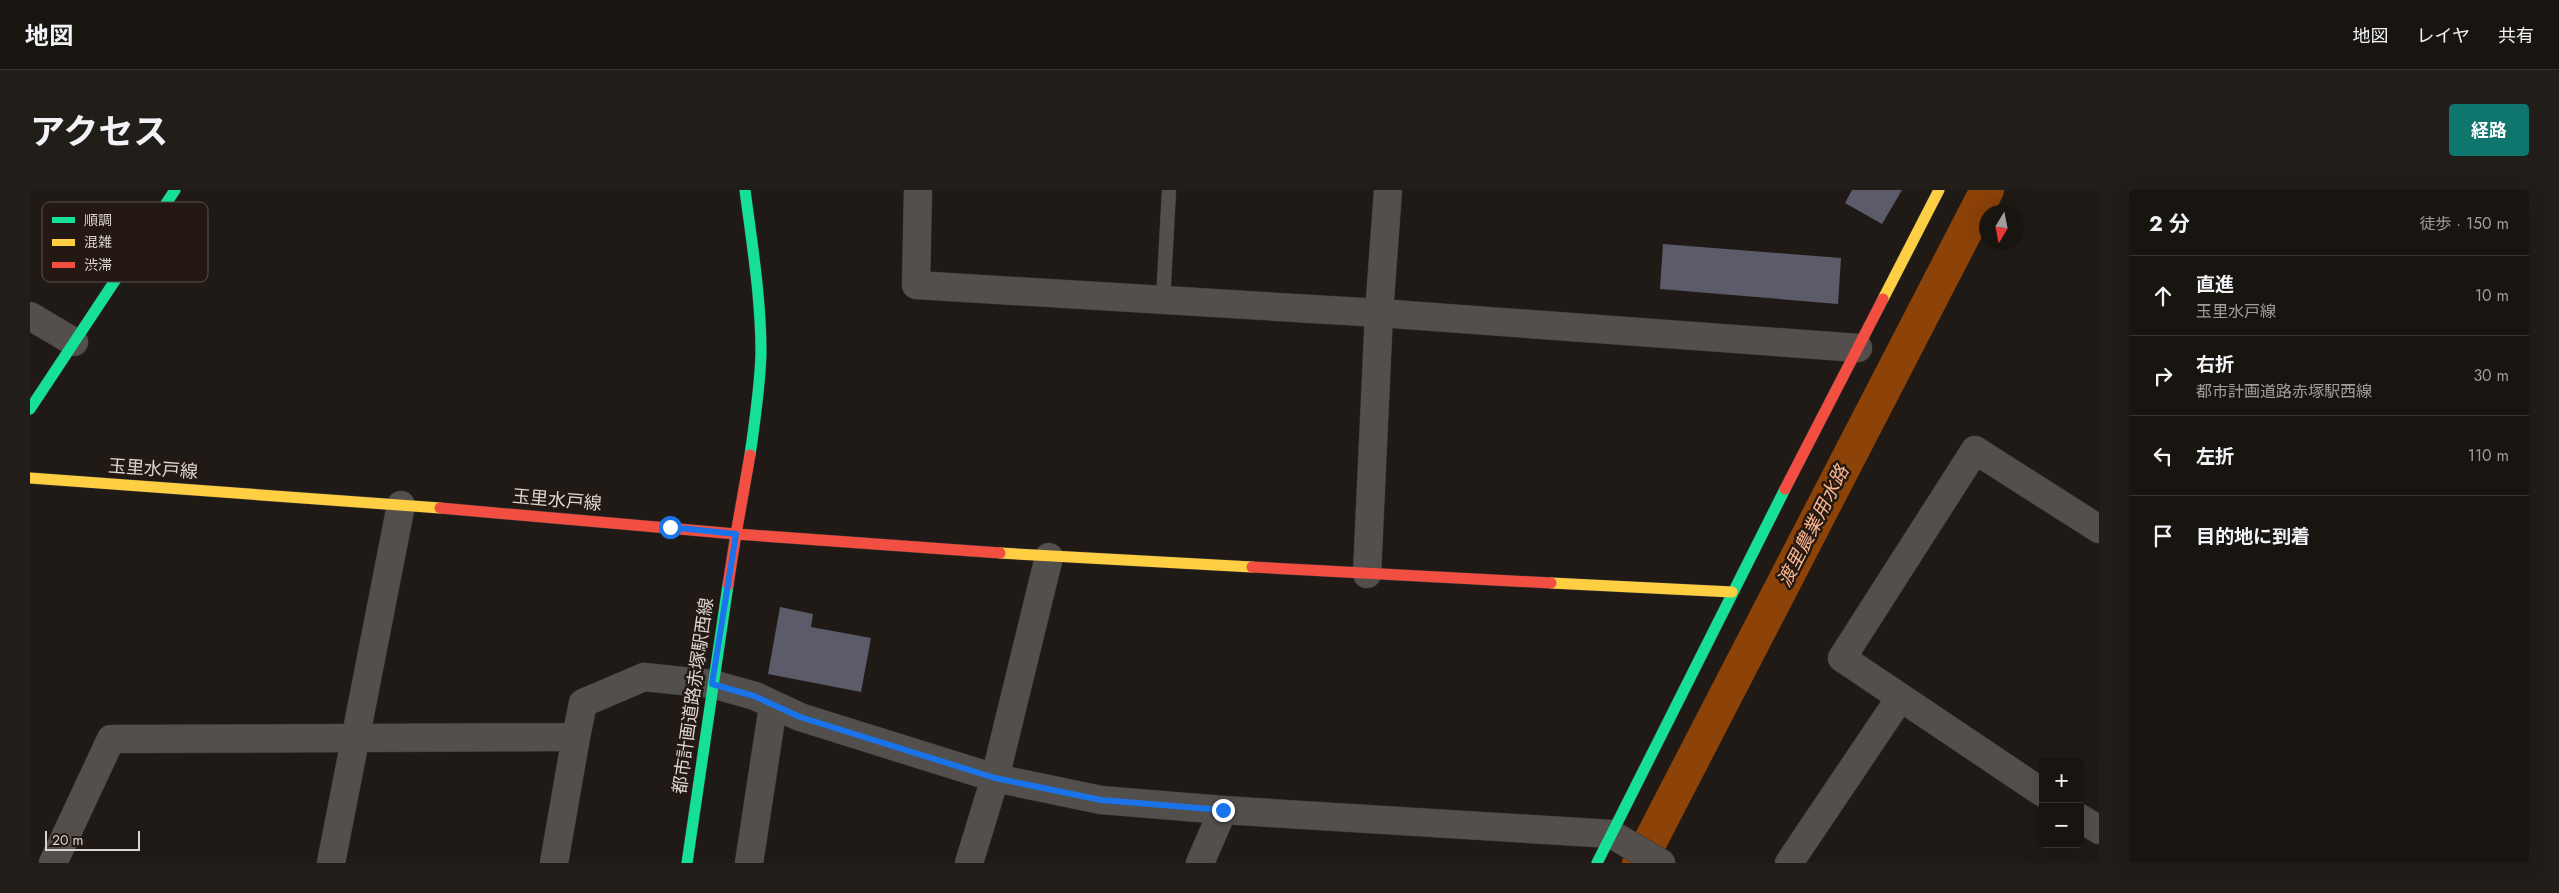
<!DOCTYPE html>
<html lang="ja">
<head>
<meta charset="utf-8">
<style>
  :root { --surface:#181410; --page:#211d19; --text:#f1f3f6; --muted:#9f9e9f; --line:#363330; --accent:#0f766e }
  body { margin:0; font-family:Jost,"Noto Sans JP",sans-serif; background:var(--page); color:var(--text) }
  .controls { position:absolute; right:15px; bottom:15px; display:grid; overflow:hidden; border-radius:5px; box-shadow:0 5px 20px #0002 }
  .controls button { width:45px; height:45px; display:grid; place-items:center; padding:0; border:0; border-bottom:1px solid var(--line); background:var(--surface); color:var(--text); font:25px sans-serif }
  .compass { position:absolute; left:1949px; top:15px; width:45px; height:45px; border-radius:50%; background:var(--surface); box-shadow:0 5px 20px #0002; rotate:190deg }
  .scale { position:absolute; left:15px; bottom:12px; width:95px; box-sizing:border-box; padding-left:5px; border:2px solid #dcd4d0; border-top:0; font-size:14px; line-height:18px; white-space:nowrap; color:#dcd4d0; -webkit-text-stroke:4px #241912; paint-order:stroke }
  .stop { position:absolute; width:15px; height:15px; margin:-11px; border:4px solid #1a73e8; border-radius:50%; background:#fff }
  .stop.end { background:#1a73e8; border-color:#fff; box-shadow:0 1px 5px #0008 }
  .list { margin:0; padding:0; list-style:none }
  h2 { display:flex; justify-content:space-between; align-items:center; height:65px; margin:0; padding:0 20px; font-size:21px }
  h2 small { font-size:16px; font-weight:400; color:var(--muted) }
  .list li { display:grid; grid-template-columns:32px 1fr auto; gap:15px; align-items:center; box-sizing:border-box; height:80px; padding:0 20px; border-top:1px solid var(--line) }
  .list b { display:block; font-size:19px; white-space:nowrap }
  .list p { margin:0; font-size:16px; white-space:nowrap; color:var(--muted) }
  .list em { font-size:16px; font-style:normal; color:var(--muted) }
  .icon { flex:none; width:28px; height:28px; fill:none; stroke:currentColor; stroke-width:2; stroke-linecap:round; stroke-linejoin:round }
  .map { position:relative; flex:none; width:2069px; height:673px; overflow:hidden; border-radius:5px }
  header { display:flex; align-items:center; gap:30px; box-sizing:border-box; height:70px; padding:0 25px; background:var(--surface); border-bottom:1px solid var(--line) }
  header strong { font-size:24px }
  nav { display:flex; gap:28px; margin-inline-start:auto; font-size:18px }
  .intro { display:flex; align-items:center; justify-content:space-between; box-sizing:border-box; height:120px; padding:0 30px }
  h1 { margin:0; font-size:35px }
  .button { padding:12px 22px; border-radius:5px; background:var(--accent); color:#fff; font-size:18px; font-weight:700 }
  main { display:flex; gap:30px; padding:0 30px }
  aside { flex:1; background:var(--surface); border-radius:5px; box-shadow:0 5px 20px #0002 }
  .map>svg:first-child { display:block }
</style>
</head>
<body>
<header>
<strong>地図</strong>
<nav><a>地図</a><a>レイヤ</a><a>共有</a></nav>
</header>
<div class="intro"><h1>アクセス</h1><a class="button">経路</a></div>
<main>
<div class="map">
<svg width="2069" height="673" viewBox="0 0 2069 673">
  <rect width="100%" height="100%" fill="#201a16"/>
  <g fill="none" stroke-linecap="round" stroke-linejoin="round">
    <polyline stroke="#8d4207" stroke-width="34" points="1609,673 1957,0"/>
  </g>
  <g fill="#5c5b6a">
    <polygon points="1822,0 1872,0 1852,34 1815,13"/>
    <polygon points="1633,54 1811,68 1808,114 1630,99"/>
    <polygon points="750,417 783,424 781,437 841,448 831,502 738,484"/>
  </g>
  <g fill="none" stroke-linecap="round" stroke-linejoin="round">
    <defs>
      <polyline id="lane" points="1133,111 1139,0"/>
      <g id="street">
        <polyline points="888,0 886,95 1349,123 1828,158"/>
        <polyline points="0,126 44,152"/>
        <polyline points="1337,384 1349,123 1358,0"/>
        <polyline points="2013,603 1812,468 1945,260 2069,339"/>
        <polyline points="2050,628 2069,640"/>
        <polyline points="23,673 81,549 546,547 553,513 614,487 682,494 725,506 770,527 965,588 1071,610 1193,620 1581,644 1631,673"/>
        <polyline points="301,673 371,315"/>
        <polyline points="524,673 546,547"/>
        <polyline points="719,673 743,516"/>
        <polyline points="939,673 965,588 1019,367"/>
        <polyline points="1170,673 1193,620"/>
        <polyline points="1759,673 1870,508"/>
      </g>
      <g id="fast">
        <path d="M715 0C722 54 731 108 731 163 730 197 725 231 720 265"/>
        <polyline points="0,219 145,0"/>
        <polyline points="657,673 698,395"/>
        <polyline points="1567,673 1755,299"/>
      </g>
      <g id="slow">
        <polyline points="1853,109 1909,0"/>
        <polyline points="0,288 410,318"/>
        <polyline points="970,363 1222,377"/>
        <polyline points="1521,393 1702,402"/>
      </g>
      <g id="jam">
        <polyline points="1755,299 1853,109"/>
        <polyline points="410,318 706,344 720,265"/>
        <polyline points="1222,377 1521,393"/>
        <polyline points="698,395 706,344 970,363"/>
      </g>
    </defs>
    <use href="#lane" stroke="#3b3634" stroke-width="15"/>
    <use href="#street" stroke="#3b3634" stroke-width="29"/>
    <use href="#fast" stroke="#3b3634" stroke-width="12"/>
    <use href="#slow" stroke="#3b3634" stroke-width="12"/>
    <use href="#jam" stroke="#3b3634" stroke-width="12"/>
    <use href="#lane" stroke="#534f4c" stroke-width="14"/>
    <use href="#street" stroke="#534f4c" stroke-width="28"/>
    <use href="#fast" stroke="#16e098" stroke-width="11"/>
    <use href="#slow" stroke="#ffcf43" stroke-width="11"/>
    <use href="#jam" stroke="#f24e42" stroke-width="11"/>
  </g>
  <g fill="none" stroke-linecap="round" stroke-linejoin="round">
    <polyline stroke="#1a73e8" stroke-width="6" points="640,337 706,344 682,494 724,506 770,527 965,588 1071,610 1193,620"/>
  </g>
  <g text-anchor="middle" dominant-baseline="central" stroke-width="5" stroke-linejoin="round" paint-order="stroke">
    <g font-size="18" fill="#dcd4d0" stroke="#241912">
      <text transform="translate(123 279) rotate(4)">玉里水戸線</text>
      <text transform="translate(527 310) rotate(5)">玉里水戸線</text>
      <text transform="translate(663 506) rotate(-82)">都市計画道路赤塚駅西線</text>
    </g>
    <g font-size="19" font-style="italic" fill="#fbb690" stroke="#241912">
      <text transform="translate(1783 336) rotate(-63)">渡里農業用水路</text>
    </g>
  </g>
  <rect x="12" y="12" width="166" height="80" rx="8" fill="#241912" stroke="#5b514b" stroke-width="1"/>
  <rect x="22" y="27" width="23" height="6" fill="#16e098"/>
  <rect x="22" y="49" width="23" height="7" fill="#ffcf43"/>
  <rect x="22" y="72" width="23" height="6" fill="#f24e42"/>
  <g font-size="14" fill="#dcd4d0">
    <text x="54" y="35">順調</text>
    <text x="54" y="57">混雑</text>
    <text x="54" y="80">渋滞</text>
  </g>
</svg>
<div class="controls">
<button>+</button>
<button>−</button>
</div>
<svg class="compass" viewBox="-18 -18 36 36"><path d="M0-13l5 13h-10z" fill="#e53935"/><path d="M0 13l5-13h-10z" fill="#9f9e9f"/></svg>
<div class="scale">20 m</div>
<div class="stop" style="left:640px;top:337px"></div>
<div class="stop end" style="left:1193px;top:620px"></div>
</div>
<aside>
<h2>2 分<small>徒歩 · 150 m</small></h2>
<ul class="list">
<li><svg class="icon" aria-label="ahead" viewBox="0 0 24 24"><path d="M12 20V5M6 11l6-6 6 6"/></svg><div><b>直進</b><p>玉里水戸線</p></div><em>10 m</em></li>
<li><svg class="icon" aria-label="right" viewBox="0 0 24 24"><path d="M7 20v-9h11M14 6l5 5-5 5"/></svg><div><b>右折</b><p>都市計画道路赤塚駅西線</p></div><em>30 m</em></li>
<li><svg class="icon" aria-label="left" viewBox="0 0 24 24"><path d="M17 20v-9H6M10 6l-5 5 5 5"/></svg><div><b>左折</b></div><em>110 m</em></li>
<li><svg class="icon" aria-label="arrive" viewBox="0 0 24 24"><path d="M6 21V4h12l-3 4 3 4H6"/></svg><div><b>目的地に到着</b></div></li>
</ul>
</aside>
</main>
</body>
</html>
